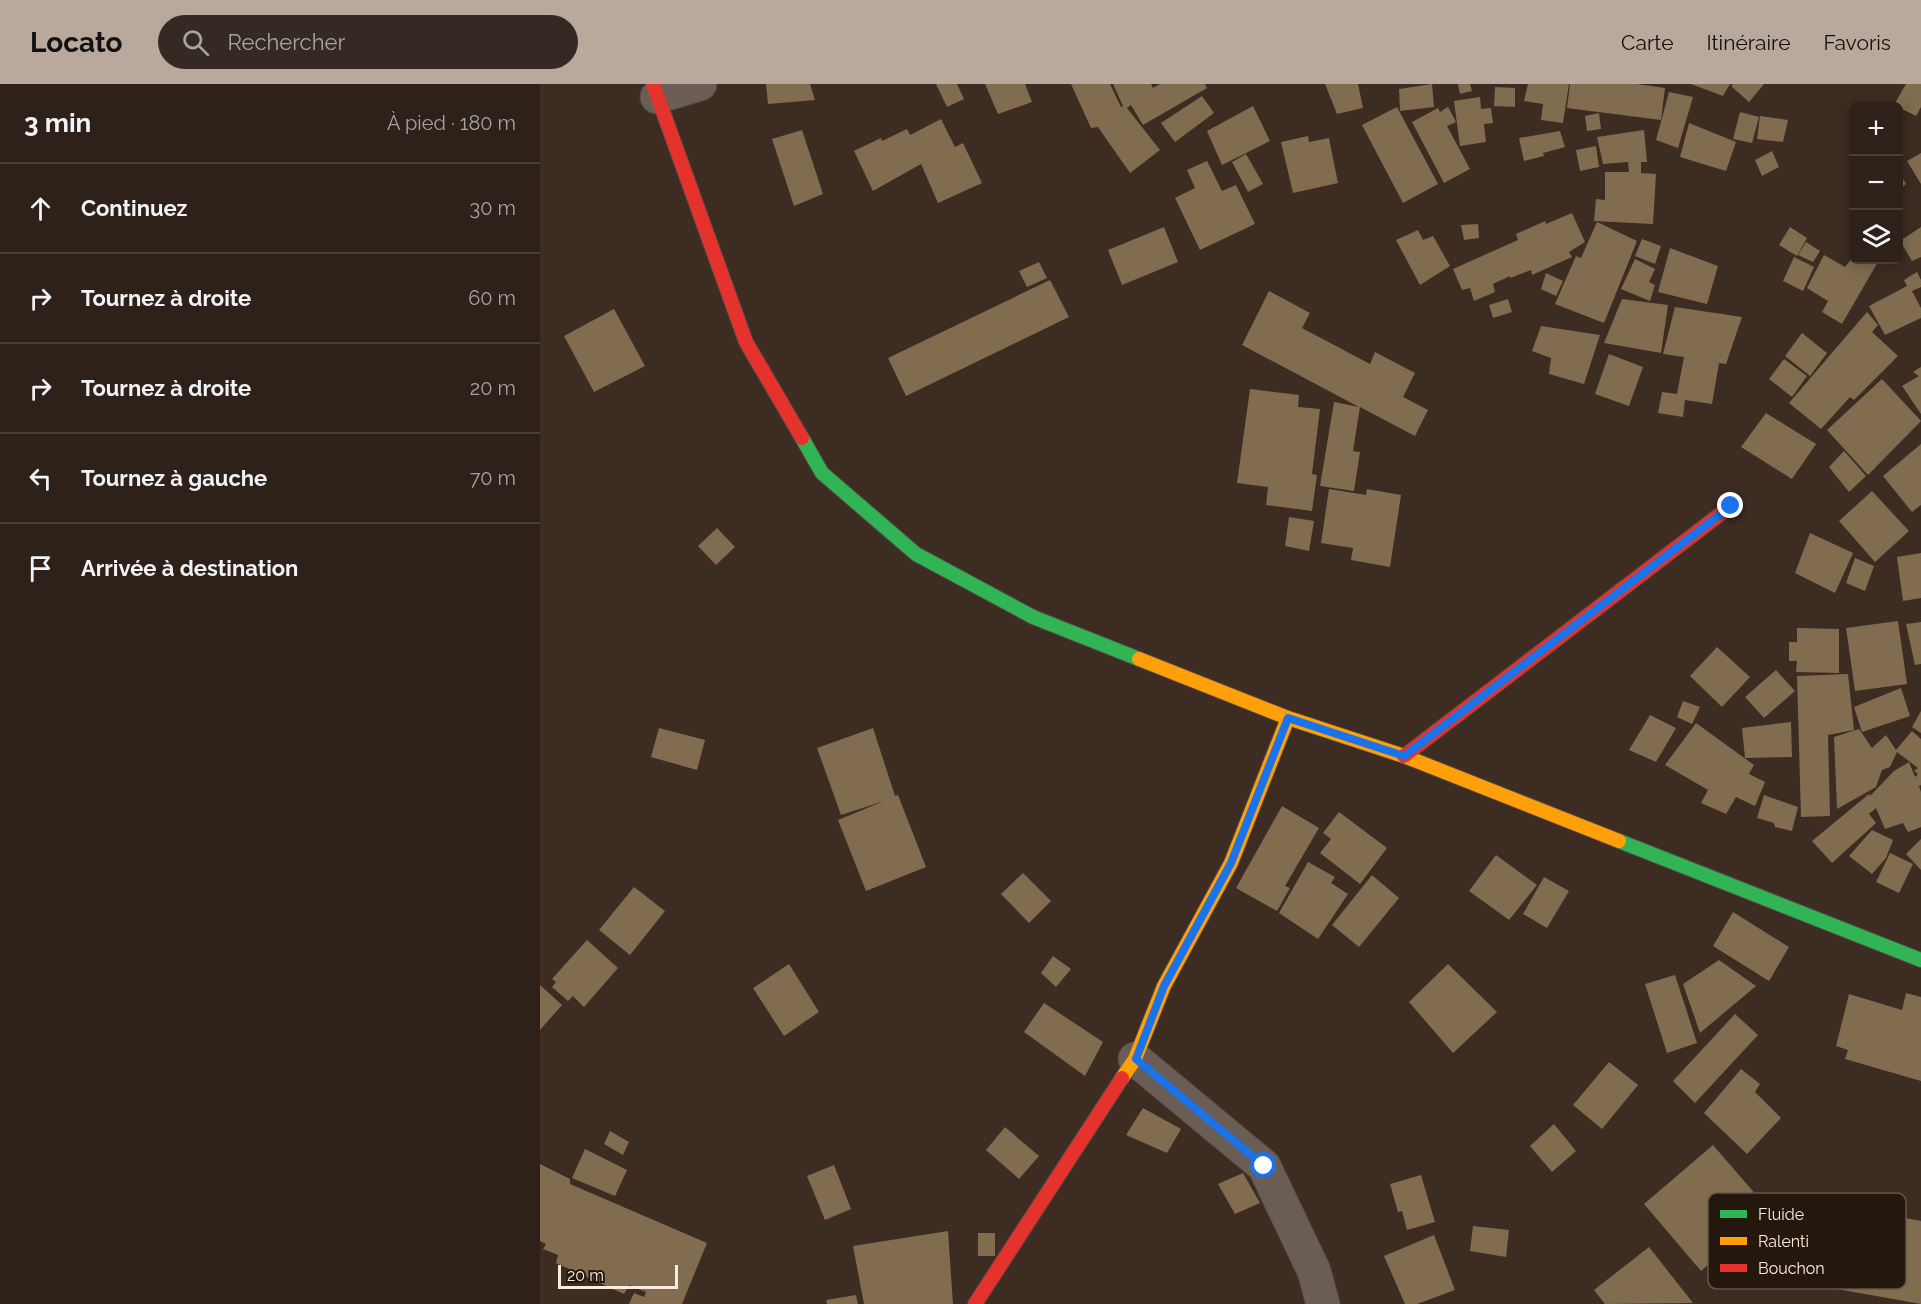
<!DOCTYPE html>
<html lang="fr">
<head>
<meta charset="utf-8">
<style>
  :root { --surface:#2d211a; --page:#352923; --text:#f1f3f6; --muted:#a7a3a2; --line:#483e39; --accent:#b9a89c }
  body { margin:0; font-family:Raleway,sans-serif; background:var(--page); color:var(--text) }
  .controls { position:absolute; right:18px; top:18px; display:grid; overflow:hidden; border-radius:9px; box-shadow:0 3px 15px #0003 }
  .controls button { width:54px; height:54px; display:grid; place-items:center; padding:0; border:0; border-bottom:2px solid var(--line); background:var(--surface); color:var(--text); font:30px sans-serif }
  .scale { position:absolute; left:18px; bottom:15px; width:120px; box-sizing:border-box; padding-left:6px; border:3px solid #fceade; border-top:0; font-size:16px; line-height:21px; white-space:nowrap; color:#fceade; -webkit-text-stroke:4px #23170e; paint-order:stroke }
  .stop { position:absolute; width:18px; height:18px; margin:-14px; border:4px solid #1a73e8; border-radius:50%; background:#fff }
  .stop.end { background:#1a73e8; border-color:#fff; box-shadow:0 2px 6px #0008 }
  .list { margin:0; padding:0; list-style:none }
  h2 { display:flex; justify-content:space-between; align-items:center; height:78px; margin:0; padding:0 24px; font-size:26px }
  h2 small { font-size:20px; font-weight:400; color:var(--muted) }
  .list li { display:grid; grid-template-columns:39px 1fr auto; gap:18px; align-items:center; box-sizing:border-box; height:90px; padding:0 24px; border-top:2px solid var(--line) }
  .list b { display:block; font-size:22px; white-space:nowrap }
  .list em { font-size:20px; font-style:normal; color:var(--muted) }
  .icon { flex:none; width:33px; height:33px; fill:none; stroke:currentColor; stroke-width:2; stroke-linecap:round; stroke-linejoin:round }
  .map { position:relative; flex:none; width:1381px; height:1220px; overflow:hidden }
  header { display:flex; align-items:center; gap:36px; box-sizing:border-box; height:84px; padding:0 30px; background:var(--accent); color:#111 }
  header strong { font-size:28px }
  nav { display:flex; gap:33px; margin-inline-start:auto; font-size:21px }
  .search { width:420px; height:54px; background:var(--page); display:flex; align-items:center; gap:15px; box-sizing:border-box; padding:0 21px; border-radius:33px; color:var(--muted); font-size:22px }
  main { display:flex }
  aside { flex:1; background:var(--surface) }
  .map>svg:first-child { display:block }
</style>
</head>
<body>
<header>
<strong>Locato</strong>
<div class="search"><svg class="icon" aria-label="search" viewBox="0 0 24 24"><circle cx="10" cy="10" r="6"/><path d="M15 15l6 6"/></svg>Rechercher</div>
<nav><a>Carte</a><a>Itinéraire</a><a>Favoris</a></nav>
</header>
<main>
<aside>
<h2>3 min<small>À pied · 180 m</small></h2>
<ul class="list">
<li><svg class="icon" aria-label="ahead" viewBox="0 0 24 24"><path d="M12 20V5M6 11l6-6 6 6"/></svg><div><b>Continuez</b></div><em>30 m</em></li>
<li><svg class="icon" aria-label="right" viewBox="0 0 24 24"><path d="M7 20v-9h11M14 6l5 5-5 5"/></svg><div><b>Tournez à droite</b></div><em>60 m</em></li>
<li><svg class="icon" aria-label="right" viewBox="0 0 24 24"><path d="M7 20v-9h11M14 6l5 5-5 5"/></svg><div><b>Tournez à droite</b></div><em>20 m</em></li>
<li><svg class="icon" aria-label="left" viewBox="0 0 24 24"><path d="M17 20v-9H6M10 6l-5 5 5 5"/></svg><div><b>Tournez à gauche</b></div><em>70 m</em></li>
<li><svg class="icon" aria-label="arrive" viewBox="0 0 24 24"><path d="M6 21V4h12l-3 4 3 4H6"/></svg><div><b>Arrivée à destination</b></div></li>
</ul>
</aside>
<div class="map">
<svg width="1381" height="1220" viewBox="0 0 1381 1220">
  <rect width="100%" height="100%" fill="#3c2c22"/>
  <g fill="#816c4f">
    <polygon points="226,0 270,0 275,16 228,20"/>
    <polygon points="396,0 417,0 424,15 407,23"/>
    <polygon points="445,0 485,0 492,18 458,30"/>
    <polygon points="531,0 570,0 581,23 583,22 573,0 611,0 613,4 620,0 665,0 667,4 603,41 591,21 587,24 620,66 590,89 558,43 551,44"/>
    <polygon points="785,0 818,0 823,24 797,30"/>
    <polygon points="892,0 894,23 860,27 859,5"/>
    <polygon points="918,0 930,0 932,7 920,10"/>
    <polygon points="988,0 1029,0 1023,39 1001,36 1003,20 984,17"/>
    <polygon points="1030,0 1097,0 1125,4 1121,36 1027,24"/>
    <polygon points="1151,0 1190,0 1183,12"/>
    <polygon points="1193,0 1224,0 1209,18 1191,2"/>
    <polygon points="1366,0 1381,0 1381,23 1376,32 1354,21"/>
    <polygon points="955,3 975,4 975,23 954,22"/>
    <polygon points="1129,8 1153,13 1138,64 1116,56"/>
    <polygon points="662,12 674,29 635,58 621,39"/>
    <polygon points="940,13 941,25 951,24 953,39 944,40 946,58 920,62 914,17"/>
    <polygon points="713,22 730,57 682,81 667,47"/>
    <polygon points="857,23 898,100 863,119 822,41"/>
    <polygon points="908,23 916,38 907,42 930,85 904,99 872,38 898,24 900,28"/>
    <polygon points="1200,28 1219,33 1212,59 1193,55"/>
    <polygon points="1059,29 1061,45 1047,47 1045,32"/>
    <polygon points="1220,32 1248,36 1243,58 1217,55"/>
    <polygon points="401,35 415,63 423,59 442,99 398,119 381,80 333,107 314,67 341,54 342,57 367,45 370,51"/>
    <polygon points="1149,39 1196,58 1186,87 1140,73"/>
    <polygon points="262,46 283,110 254,122 232,55"/>
    <polygon points="1104,46 1107,78 1101,78 1101,89 1116,90 1113,140 1054,137 1056,115 1065,116 1065,88 1089,88 1088,78 1063,80 1057,53"/>
    <polygon points="1020,47 1025,63 1003,69 1004,72 984,77 979,54"/>
    <polygon points="768,52 769,58 789,54 798,99 753,109 741,58"/>
    <polygon points="1056,62 1059,83 1040,87 1036,66"/>
    <polygon points="1232,67 1239,83 1222,92 1215,76"/>
    <polygon points="1381,69 1381,100 1367,77"/>
    <polygon points="706,70 723,100 708,108 692,78"/>
    <polygon points="667,77 682,107 696,101 715,140 660,166 635,114 655,104 647,86"/>
    <polygon points="1358,86 1366,100 1358,106"/>
    <polygon points="1032,129 1045,158 1029,168 1032,173 992,191 991,186 970,194 970,192 953,200 955,208 934,217 930,204 922,206 913,185 978,156 976,150 1005,137 1006,140"/>
    <polygon points="1057,138 1097,157 1064,239 1015,220 1036,172 1041,174"/>
    <polygon points="938,140 939,154 924,156 921,141"/>
    <polygon points="624,143 638,178 582,201 568,166"/>
    <polygon points="1250,143 1267,154 1257,172 1239,161"/>
    <polygon points="1381,143 1381,173 1372,177 1360,157"/>
    <polygon points="878,146 883,156 893,152 910,182 880,201 856,156"/>
    <polygon points="1102,155 1121,162 1115,180 1095,172"/>
    <polygon points="1266,158 1280,167 1273,178 1258,171"/>
    <polygon points="1130,164 1178,182 1167,220 1118,208"/>
    <polygon points="1284,171 1305,183 1314,172 1314,176 1339,176 1302,240 1282,228 1288,217 1267,204"/>
    <polygon points="1254,173 1274,183 1263,207 1243,197"/>
    <polygon points="1095,175 1115,185 1109,198 1115,201 1110,217 1081,205"/>
    <polygon points="499,178 507,194 487,203 479,187"/>
    <polygon points="1377,188 1381,196 1381,203 1372,207 1381,224 1381,234 1345,251 1329,222 1367,202 1364,196"/>
    <polygon points="1006,189 1023,197 1016,212 1001,205"/>
    <polygon points="510,196 529,233 366,312 348,274"/>
    <polygon points="729,207 770,229 762,244 830,280 835,268 875,289 863,313 888,326 875,352 820,323 813,367 820,368 814,407 780,402 794,318 819,323 702,261"/>
    <polygon points="968,215 972,228 953,234 949,221"/>
    <polygon points="1082,215 1128,221 1121,269 1064,259"/>
    <polygon points="1135,223 1202,233 1186,280 1179,279 1172,320 1145,316 1143,333 1118,329 1122,308 1137,310 1144,273 1123,270"/>
    <polygon points="74,225 105,282 54,308 24,252"/>
    <polygon points="1327,228 1338,241 1332,248 1358,272 1314,316 1310,313 1281,345 1249,319"/>
    <polygon points="1001,242 1060,251 1044,300 1009,290 1011,274 992,267"/>
    <polygon points="1262,249 1287,269 1270,292 1245,272"/>
    <polygon points="1069,270 1103,283 1089,322 1055,310"/>
    <polygon points="1244,275 1267,292 1252,313 1229,295"/>
    <polygon points="1381,283 1381,330 1362,302 1379,292 1373,288"/>
    <polygon points="1342,295 1381,337 1328,391 1287,346"/>
    <polygon points="710,305 759,311 758,323 780,325 772,390 777,391 772,427 726,421 728,403 697,399"/>
    <polygon points="1226,329 1276,360 1252,395 1201,363"/>
    <polygon points="1381,360 1381,421 1372,428 1343,392"/>
    <polygon points="1304,367 1326,392 1309,408 1289,383"/>
    <polygon points="789,405 826,411 827,405 861,411 850,483 811,476 813,464 781,459"/>
    <polygon points="1332,407 1369,447 1335,478 1299,437"/>
    <polygon points="749,433 774,437 769,467 745,462"/>
    <polygon points="177,444 195,463 176,481 158,462"/>
    <polygon points="1270,449 1313,469 1295,509 1255,489"/>
    <polygon points="1381,469 1381,514 1363,517 1357,473"/>
    <polygon points="1315,474 1334,482 1325,507 1306,499"/>
    <polygon points="1358,537 1367,600 1315,607 1306,544"/>
    <polygon points="1381,538 1381,580 1375,581 1366,540"/>
    <polygon points="1257,544 1299,545 1299,589 1256,588 1257,577 1249,577 1249,558 1257,558"/>
    <polygon points="1177,563 1210,593 1182,623 1150,592"/>
    <polygon points="1236,586 1255,607 1224,634 1205,613"/>
    <polygon points="1308,590 1314,646 1288,651 1290,732 1261,733 1257,592"/>
    <polygon points="1361,604 1370,632 1322,648 1314,623"/>
    <polygon points="1143,617 1160,623 1152,640 1137,633"/>
    <polygon points="1381,627 1381,649 1372,643"/>
    <polygon points="1110,631 1136,644 1116,678 1089,666"/>
    <polygon points="1251,638 1252,673 1205,674 1202,644"/>
    <polygon points="1156,639 1214,681 1209,690 1225,698 1215,722 1196,713 1186,730 1161,719 1168,706 1125,681"/>
    <polygon points="119,644 165,656 157,686 111,673"/>
    <polygon points="333,644 355,712 358,711 386,783 326,807 298,736 344,717 301,731 277,664"/>
    <polygon points="1319,645 1332,664 1346,651 1356,666 1372,647 1381,655 1381,701 1379,702 1381,708 1381,743 1368,748 1363,739 1345,745 1336,724 1329,730 1336,739 1292,779 1272,757 1329,710 1330,712 1354,687 1369,678 1375,693 1378,690 1374,687 1378,684 1357,668 1350,683 1342,686 1336,703 1297,725 1294,653"/>
    <polygon points="1224,711 1258,723 1252,747 1235,743 1234,739 1217,734"/>
    <polygon points="742,722 779,744 745,802 750,804 737,827 696,804"/>
    <polygon points="799,728 847,764 820,800 780,769 791,755 783,749"/>
    <polygon points="1332,746 1353,756 1346,774 1332,790 1309,772"/>
    <polygon points="1381,755 1381,786 1366,770"/>
    <polygon points="1350,769 1373,780 1359,809 1336,798"/>
    <polygon points="956,771 997,801 969,836 929,807"/>
    <polygon points="768,778 795,793 791,799 808,810 778,855 739,829"/>
    <polygon points="483,789 511,817 489,839 461,810"/>
    <polygon points="832,791 859,814 819,863 792,841"/>
    <polygon points="1004,793 1029,807 1007,844 983,830"/>
    <polygon points="94,803 125,827 90,871 59,846"/>
    <polygon points="1193,828 1249,863 1229,897 1173,862"/>
    <polygon points="47,856 78,884 44,923 33,912 28,917 12,903 16,898 12,895"/>
    <polygon points="513,872 531,885 516,903 501,889"/>
    <polygon points="1179,876 1216,902 1160,949 1143,900"/>
    <polygon points="249,880 279,928 244,952 213,904"/>
    <polygon points="908,880 957,928 913,969 869,918"/>
    <polygon points="1135,891 1157,959 1127,969 1105,900"/>
    <polygon points="0,901 22,921 0,946"/>
    <polygon points="1366,909 1381,913 1381,997 1305,975 1308,966 1296,962 1309,910 1362,926"/>
    <polygon points="504,919 563,958 545,992 484,948"/>
    <polygon points="1195,930 1218,951 1155,1019 1133,997"/>
    <polygon points="1069,978 1098,1001 1062,1045 1033,1021"/>
    <polygon points="1201,985 1220,1000 1215,1008 1241,1034 1207,1070 1164,1029"/>
    <polygon points="603,1024 641,1045 627,1069 586,1051"/>
    <polygon points="1014,1040 1036,1067 1012,1088 990,1062"/>
    <polygon points="465,1043 499,1072 479,1095 446,1066"/>
    <polygon points="70,1047 89,1058 83,1071 64,1060"/>
    <polygon points="1173,1061 1230,1127 1161,1187 1104,1120"/>
    <polygon points="45,1065 87,1086 75,1112 32,1094"/>
    <polygon points="0,1080 30,1095 30,1100 167,1159 142,1220 89,1220 94,1209 104,1213 106,1208 89,1201 84,1210 16,1179 18,1171 3,1165 6,1160 0,1157"/>
    <polygon points="294,1081 311,1125 285,1136 267,1092"/>
    <polygon points="703,1089 720,1119 695,1130 678,1100"/>
    <polygon points="881,1091 895,1138 867,1146 862,1127 858,1128 850,1100"/>
    <polygon points="1314,1112 1363,1121 1360,1133 1381,1137 1381,1220 1297,1205"/>
    <polygon points="933,1142 969,1146 966,1173 930,1167"/>
    <polygon points="408,1147 413,1220 324,1220 313,1162"/>
    <rect x="438" y="1149" width="17" height="23"/>
    <polygon points="894,1151 915,1206 877,1220 865,1220 844,1172"/>
    <polygon points="1109,1163 1153,1219 1065,1220 1054,1206"/>
    <polygon points="316,1211 318,1220 287,1220 286,1216"/>
  </g>
  <g fill="none" stroke-linecap="round" stroke-linejoin="round">
    <defs>
      <g id="street">
        <polyline points="117,13 160,0"/>
        <polyline points="595,975 724,1082 774,1187 783,1220"/>
      </g>
      <g id="fast">
        <polyline points="262,354 282,389 376,470 493,533 599,575"/>
        <polyline points="1079,757 1381,876"/>
      </g>
      <g id="slow">
        <polyline points="599,575 748,634 864,672 1079,757"/>
        <polyline points="582,994 595,975 624,902 691,779 748,634"/>
      </g>
      <g id="jam">
        <polyline points="113,0 206,258 262,354"/>
        <polyline points="864,672 1191,422"/>
        <polyline points="435,1220 582,994"/>
      </g>
    </defs>
    <use href="#street" stroke="#554840" stroke-width="35"/>
    <use href="#fast" stroke="#554840" stroke-width="16"/>
    <use href="#slow" stroke="#554840" stroke-width="16"/>
    <use href="#jam" stroke="#554840" stroke-width="16"/>
    <use href="#street" stroke="#6a5d56" stroke-width="33"/>
    <use href="#fast" stroke="#30b455" stroke-width="14"/>
    <use href="#slow" stroke="#ff9f0a" stroke-width="14"/>
    <use href="#jam" stroke="#e5322d" stroke-width="14"/>
  </g>
  <g fill="none" stroke-linecap="round" stroke-linejoin="round">
    <polyline stroke="#1a73e8" stroke-width="8" points="724,1082 596,975 624,902 691,779 748,634 864,672 1191,422"/>
  </g>
  <rect x="1168" y="1109" width="198" height="96" rx="9" fill="#23170e" stroke="#64564c" stroke-width="1.5"/>
  <rect x="1180" y="1126" width="27" height="8" fill="#30b455"/>
  <rect x="1180" y="1153" width="27" height="8" fill="#ff9f0a"/>
  <rect x="1180" y="1180" width="27" height="8" fill="#e5322d"/>
  <g font-size="16" fill="#fceade">
    <text x="1218" y="1136">Fluide</text>
    <text x="1218" y="1163">Ralenti</text>
    <text x="1218" y="1190">Bouchon</text>
  </g>
</svg>
<div class="controls">
<button>+</button>
<button>−</button>
<button><svg class="icon" aria-label="layers" viewBox="0 0 24 24"><path d="M12 4l9 5-9 5-9-5zM3 14l9 5 9-5"/></svg></button>
</div>
<div class="scale">20 m</div>
<div class="stop" style="left:724px;top:1082px"></div>
<div class="stop end" style="left:1191px;top:422px"></div>
</div>
</main>
</body>
</html>
